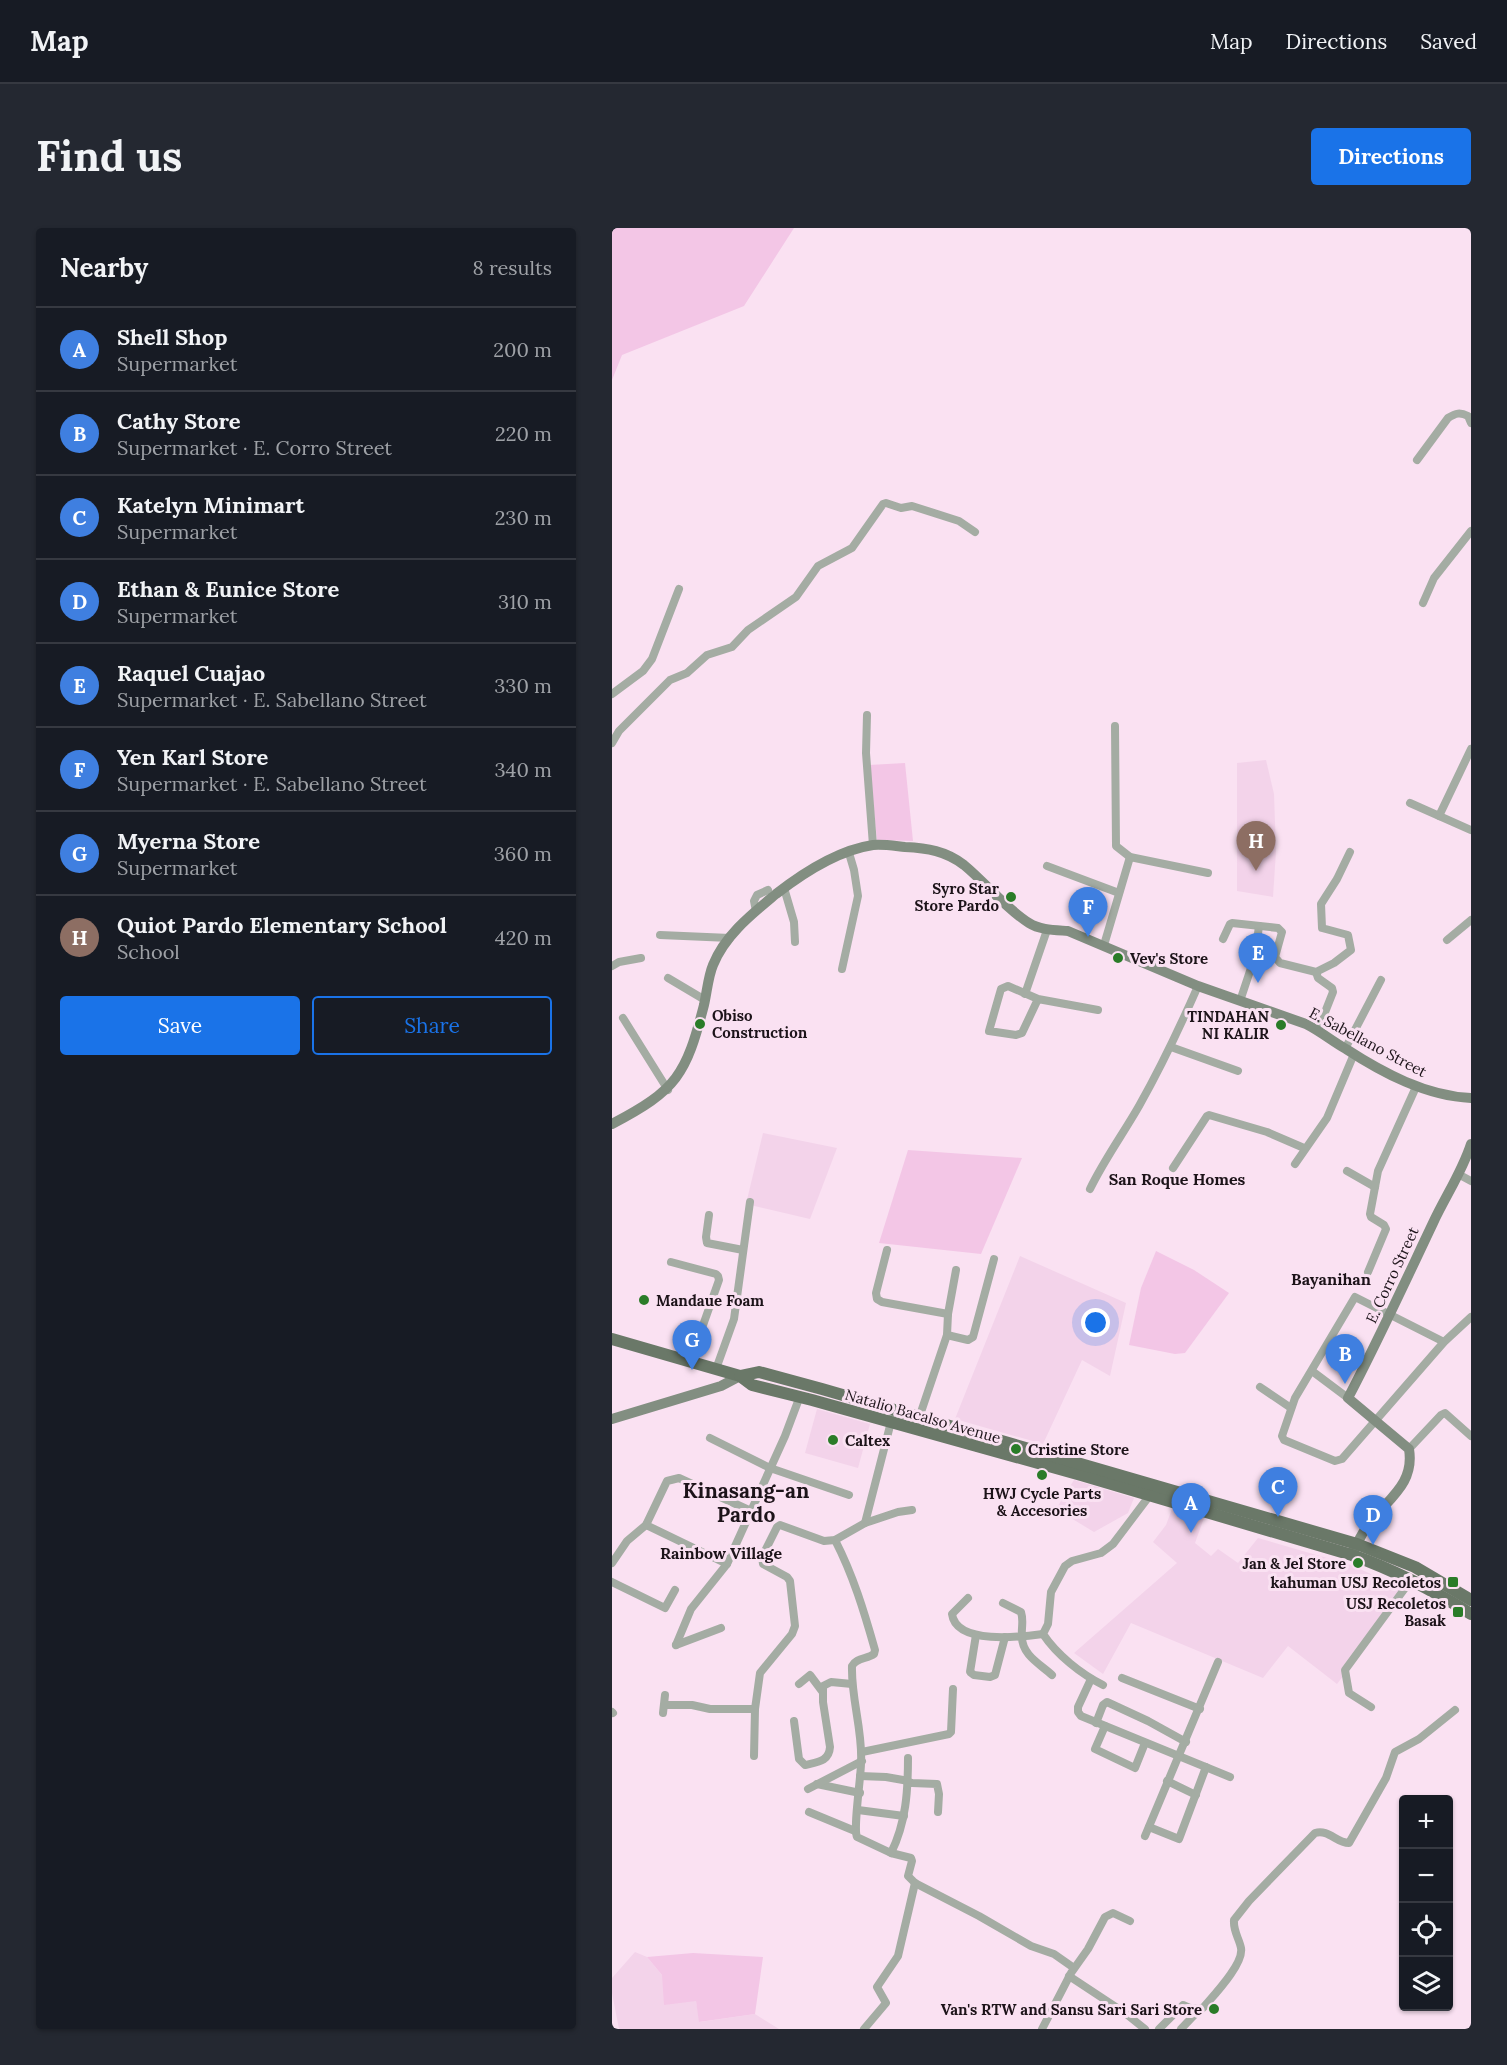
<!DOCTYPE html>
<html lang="en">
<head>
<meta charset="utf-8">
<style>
  :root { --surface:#171b24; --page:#242831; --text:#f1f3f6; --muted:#9ea1a6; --line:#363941; --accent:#1a73e8 }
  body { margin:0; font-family:Lora,serif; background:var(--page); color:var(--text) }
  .controls { position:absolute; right:18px; bottom:18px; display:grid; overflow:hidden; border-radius:6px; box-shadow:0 2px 4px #0004 }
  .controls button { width:54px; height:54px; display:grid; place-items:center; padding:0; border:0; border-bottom:2px solid var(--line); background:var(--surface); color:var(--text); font:30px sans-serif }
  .you { position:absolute; left:484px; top:1095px; width:21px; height:21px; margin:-15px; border:4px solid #fff; border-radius:50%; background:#1a73e8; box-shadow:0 0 0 9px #1a73e833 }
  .badge { display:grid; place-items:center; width:39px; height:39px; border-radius:50%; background:var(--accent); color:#fff; font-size:20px; font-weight:700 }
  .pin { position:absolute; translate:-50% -50px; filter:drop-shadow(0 2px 3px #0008) }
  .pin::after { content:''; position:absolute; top:32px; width:21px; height:18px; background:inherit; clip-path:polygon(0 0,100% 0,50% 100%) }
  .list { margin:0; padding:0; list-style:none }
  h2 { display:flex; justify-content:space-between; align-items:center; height:78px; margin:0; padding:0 24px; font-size:26px }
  h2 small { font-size:20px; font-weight:400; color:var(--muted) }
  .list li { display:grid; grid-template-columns:39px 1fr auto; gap:18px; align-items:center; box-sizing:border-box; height:84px; padding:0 24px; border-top:2px solid var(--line) }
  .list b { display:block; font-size:22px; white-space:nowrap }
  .list p { margin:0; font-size:20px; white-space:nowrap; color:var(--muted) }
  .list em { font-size:20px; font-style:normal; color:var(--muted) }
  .actions { display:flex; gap:12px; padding:18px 24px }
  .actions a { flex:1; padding:14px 0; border:2px solid var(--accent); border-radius:6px; text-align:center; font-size:21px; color:var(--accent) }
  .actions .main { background:var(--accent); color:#fff }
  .icon { flex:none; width:33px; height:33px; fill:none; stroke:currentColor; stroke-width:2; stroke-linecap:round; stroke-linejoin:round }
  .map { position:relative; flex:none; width:859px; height:1801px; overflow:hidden; border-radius:6px }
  header { display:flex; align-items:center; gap:36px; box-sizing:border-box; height:84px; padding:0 30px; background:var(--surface); border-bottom:2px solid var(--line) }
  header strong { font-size:28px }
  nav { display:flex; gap:33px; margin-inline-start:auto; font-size:21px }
  .intro { display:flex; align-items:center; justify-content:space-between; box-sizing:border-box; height:144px; padding:0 36px }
  h1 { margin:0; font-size:42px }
  .button { padding:15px 27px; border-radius:6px; background:var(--accent); color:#fff; font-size:21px; font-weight:700 }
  main { display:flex; gap:36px; padding:0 36px }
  aside { flex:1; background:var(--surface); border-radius:6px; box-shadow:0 2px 4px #0004 }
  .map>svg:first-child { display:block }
</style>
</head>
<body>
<header>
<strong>Map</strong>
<nav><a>Map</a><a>Directions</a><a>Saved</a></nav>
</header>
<div class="intro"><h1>Find us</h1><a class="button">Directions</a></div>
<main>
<aside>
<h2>Nearby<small>8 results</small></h2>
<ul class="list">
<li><span class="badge" style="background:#3f7fe0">A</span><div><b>Shell Shop</b><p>Supermarket</p></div><em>200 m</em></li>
<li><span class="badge" style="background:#3f7fe0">B</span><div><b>Cathy Store</b><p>Supermarket · E. Corro Street</p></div><em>220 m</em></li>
<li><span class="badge" style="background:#3f7fe0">C</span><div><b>Katelyn Minimart</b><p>Supermarket</p></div><em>230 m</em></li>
<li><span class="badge" style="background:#3f7fe0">D</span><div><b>Ethan &amp; Eunice Store</b><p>Supermarket</p></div><em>310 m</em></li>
<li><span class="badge" style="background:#3f7fe0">E</span><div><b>Raquel Cuajao</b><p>Supermarket · E. Sabellano Street</p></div><em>330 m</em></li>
<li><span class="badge" style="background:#3f7fe0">F</span><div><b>Yen Karl Store</b><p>Supermarket · E. Sabellano Street</p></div><em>340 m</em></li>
<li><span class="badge" style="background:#3f7fe0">G</span><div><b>Myerna Store</b><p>Supermarket</p></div><em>360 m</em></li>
<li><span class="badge" style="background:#8d6e63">H</span><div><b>Quiot Pardo Elementary School</b><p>School</p></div><em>420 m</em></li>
</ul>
<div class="actions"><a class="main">Save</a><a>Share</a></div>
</aside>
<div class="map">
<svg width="859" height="1801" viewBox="0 0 859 1801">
  <rect width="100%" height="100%" fill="#fae1f2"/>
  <g fill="#f3d3ea">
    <polygon points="654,532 662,566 664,623 661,669 625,663 625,535"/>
    <polygon points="151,905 225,920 198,991 134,976"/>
    <polygon points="408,1028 514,1075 498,1148 470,1132 431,1216 343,1191"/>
    <polygon points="205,1181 258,1196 246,1240 193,1225"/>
    <polygon points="462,1252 522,1270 516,1285 482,1304 444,1281"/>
    <polygon points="560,1281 592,1290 583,1315 599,1328 606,1321 626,1335 646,1310 739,1337 790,1360 736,1431 730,1440 732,1447 725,1456 676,1418 651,1450 519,1395 491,1446 462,1425 565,1335 541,1314 554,1297"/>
    <polygon points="23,1724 35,1729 50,1747 84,1773 88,1794 143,1786 167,1801 7,1801 0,1765 0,1750"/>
  </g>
  <g fill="#f3c6e6">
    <polygon points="0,0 182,0 132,78 10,127 0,152"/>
    <polygon points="293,535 301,613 265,612 257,537"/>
    <polygon points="296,922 410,930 369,1026 267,1015"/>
    <polygon points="544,1023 582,1042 617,1065 573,1125 563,1126 517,1117 529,1060"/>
    <polygon points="81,1725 151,1729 143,1786 87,1794 84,1773 52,1777 50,1747 35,1729"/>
  </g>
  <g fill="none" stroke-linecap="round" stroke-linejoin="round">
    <g stroke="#a4aca3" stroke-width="8">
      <path d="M805 232 836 190C844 185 848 184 856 188L859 195"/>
      <polyline points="811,375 822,350 859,303"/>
      <polyline points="0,466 31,443 40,431 67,361"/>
      <polyline points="255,487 254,525 261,617"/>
      <polyline points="503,498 504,618 518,629 596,645"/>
      <polyline points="0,515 7,503 58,452 75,445 95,427 120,419 136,402 184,369 206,338 240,320 271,276 274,275 289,280 300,278 347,293 363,304"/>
      <polyline points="798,575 859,602"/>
      <polyline points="827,588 859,521"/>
      <polyline points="435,638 507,665"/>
      <polyline points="172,660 182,694 183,714"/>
      <polyline points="144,683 142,673 145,667 156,662"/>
      <polyline points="48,707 118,710"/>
      <polyline points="611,711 618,696 620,695 666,700 670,704 663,729 668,735 704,744 722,735 739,722 736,707 710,700 709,676 725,651 738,624"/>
      <polyline points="835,712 859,692"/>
      <polyline points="492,717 518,629"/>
      <polyline points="0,738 7,734 29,730"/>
      <polyline points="230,741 246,668 242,642 237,625"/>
      <polyline points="704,744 706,750 720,760 721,764 706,802"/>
      <polyline points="56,750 93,772"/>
      <polyline points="413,766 435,702"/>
      <polyline points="426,771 410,805 404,807 377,803 389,761 396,758 426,771 486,782"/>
      <polyline points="628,773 643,728 647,698"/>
      <polyline points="11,790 56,862"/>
      <polyline points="559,819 626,843"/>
      <polyline points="733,821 769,752"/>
      <polyline points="683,936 715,890 742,826"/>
      <polyline points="561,940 595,888 597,887 655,904 692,920"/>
      <polyline points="735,943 763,959"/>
      <polyline points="846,946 859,953"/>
      <path d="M478 961C492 932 511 906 527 878 549 839 568 799 586 758"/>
      <polyline points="97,987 94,1009 95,1015 131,1022"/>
      <polyline points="275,1022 264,1065 265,1071 270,1074 336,1086"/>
      <polyline points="59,1034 104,1046 106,1048 107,1052 78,1134"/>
      <polyline points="756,1044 774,1001 772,997 759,989 758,986 766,943 804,859"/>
      <polyline points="335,1107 356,1112 361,1109 382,1031"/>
      <polyline points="832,1114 743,1069 683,1170 670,1208 672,1212 723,1233 730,1231 832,1114 859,1089"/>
      <polyline points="104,1141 122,1091 138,974"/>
      <polyline points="700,1143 736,1170"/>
      <polyline points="648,1159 679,1180"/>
      <polyline points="307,1190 335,1107 336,1086 344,1042"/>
      <polyline points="98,1210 158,1240 237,1267"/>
      <polyline points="797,1221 829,1187 833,1185 859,1208"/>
      <polyline points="253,1295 286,1284 300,1282"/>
      <polyline points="34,1297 115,1336"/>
      <path d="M223 1312C241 1347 252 1383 263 1422L262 1426C255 1431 244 1430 240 1438 239 1471 251 1503 249 1535 249 1549 241 1600 245 1609L279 1625 299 1630 300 1633 296 1648 303 1655 367 1688 419 1718 442 1726 462 1740"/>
      <polyline points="0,1335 15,1313 34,1297 55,1253 67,1250 139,1283"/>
      <polyline points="0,1354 53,1380 63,1362"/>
      <path d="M356 1370 340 1386C344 1417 409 1409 431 1406"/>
      <path d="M391 1375 409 1384C412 1393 409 1400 410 1409 410 1427 428 1436 440 1447"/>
      <polyline points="364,1407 358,1444 362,1447 378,1449 383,1447 393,1409"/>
      <polyline points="64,1417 79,1381 115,1336 173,1208 188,1168"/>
      <polyline points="64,1417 109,1400"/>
      <polyline points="510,1450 588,1481"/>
      <polyline points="479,1451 466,1479 466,1484 469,1488 618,1549"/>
      <polyline points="187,1456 198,1447 210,1463"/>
      <path d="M491 1457C469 1446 445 1427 431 1406L436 1396 439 1364 453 1338 460 1333 489 1325 501 1316 538 1267"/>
      <polyline points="53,1477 80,1477 98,1481 143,1481"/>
      <polyline points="759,1479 737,1465 733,1442 799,1352"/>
      <polyline points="0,1484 1,1485"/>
      <polyline points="51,1485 53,1467"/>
      <path d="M182 1493 187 1531 193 1537C205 1534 217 1534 218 1519L211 1474V1458L219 1454 240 1456"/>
      <polyline points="484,1495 491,1477 495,1474 536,1493 574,1514"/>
      <polyline points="493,1498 483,1521 523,1540 533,1515"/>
      <polyline points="250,1524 337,1506 339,1504 341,1461"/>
      <polyline points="142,1528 143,1481 148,1445 180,1406 183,1398 178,1353 175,1349 151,1336 150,1329 165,1299 168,1297 212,1313 223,1312 253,1295 280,1190"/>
      <polyline points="248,1548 274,1549 291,1552 300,1555 325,1556 327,1566 326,1584"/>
      <polyline points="555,1553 584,1567"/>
      <polyline points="205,1556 248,1565"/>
      <polyline points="196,1561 250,1533"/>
      <polyline points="246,1582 292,1588"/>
      <polyline points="197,1584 243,1603"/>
      <polyline points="537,1599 567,1611 594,1539"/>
      <polyline points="533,1608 606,1434"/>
      <path d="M279 1625C294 1595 296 1563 296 1530"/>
      <polyline points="457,1748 513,1785 533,1801"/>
      <polyline points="252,1801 274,1775 265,1759 286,1728 303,1655"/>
      <polyline points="430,1801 459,1745 476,1721 493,1689 501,1685 518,1693"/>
      <path d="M547 1801 571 1777 580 1781 591 1780C601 1768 632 1736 629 1720 627 1710 621 1703 622 1692L637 1673 703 1605C717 1601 724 1615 737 1615L774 1550 783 1524 807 1511 843 1482"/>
      <polyline points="569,1801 587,1782"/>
    </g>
    <g stroke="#828e81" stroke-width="10">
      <path d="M0 896C65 862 74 847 92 777 95 764 96 749 101 737 113 707 140 686 164 666 191 645 227 622 261 617 271 616 283 618 293 619 315 620 334 623 352 637 374 655 393 680 417 695 428 702 443 702 456 703L586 758 694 796C708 803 720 813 734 821 771 845 814 868 859 870"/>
      <polyline points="0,1191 109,1158 128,1148"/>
      <path d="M742 1322C748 1309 756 1295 765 1286 783 1266 802 1251 797 1221L736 1170C766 1113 793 1054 821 995 833 969 850 944 859 916"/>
    </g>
    <g stroke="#6a7868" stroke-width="12">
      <path d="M0 1111 128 1148 140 1157 200 1172 469 1247 740 1327C782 1342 821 1362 859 1386"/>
      <polyline points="128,1148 147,1144 210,1161 745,1316 803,1339 859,1372"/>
    </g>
  </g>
  <g fill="#2a7c28" stroke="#fae1f2" stroke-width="2">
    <circle cx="399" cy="669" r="6"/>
    <circle cx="506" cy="730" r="6"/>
    <circle cx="88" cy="796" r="6"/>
    <circle cx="669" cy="797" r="6"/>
    <circle cx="32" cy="1072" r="6"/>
    <circle cx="221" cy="1212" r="6"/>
    <circle cx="404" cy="1221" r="6"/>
    <circle cx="430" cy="1247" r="6"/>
    <circle cx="746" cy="1335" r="6"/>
    <rect x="835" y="1348" width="12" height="12" rx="3"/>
    <rect x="840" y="1378" width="12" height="12" rx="3"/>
    <circle cx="602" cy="1781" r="6"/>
  </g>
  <g text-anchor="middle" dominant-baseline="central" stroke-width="6" stroke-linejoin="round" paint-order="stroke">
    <g font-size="15" font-weight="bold" fill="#1c1319" stroke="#fae1f2" text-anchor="end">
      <text x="387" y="660">Syro Star<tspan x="387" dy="17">Store Pardo</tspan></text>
      <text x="518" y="730" text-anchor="start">Vev's Store</text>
      <text x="100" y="787" text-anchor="start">Obiso<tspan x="100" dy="17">Construction</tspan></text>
      <text x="657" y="788">TINDAHAN<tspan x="657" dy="17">NI KALIR</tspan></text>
      <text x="44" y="1072" text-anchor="start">Mandaue Foam</text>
      <text x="233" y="1212" text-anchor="start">Caltex</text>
      <text x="416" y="1221" text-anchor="start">Cristine Store</text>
      <text x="430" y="1265" text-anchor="middle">HWJ Cycle Parts<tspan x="430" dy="17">&amp; Accesories</tspan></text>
      <text x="734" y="1335">Jan &amp; Jel Store</text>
      <text x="829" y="1354">kahuman USJ Recoletos</text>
      <text x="834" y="1375">USJ Recoletos<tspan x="834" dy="17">Basak</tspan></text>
      <text x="590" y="1781">Van's RTW and Sansu Sari Sari Store</text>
    </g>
    <g font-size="15" fill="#1c1319" stroke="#fae1f2">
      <text transform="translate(756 814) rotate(28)">E. Sabellano Street</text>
      <text transform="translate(780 1047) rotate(-65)">E. Corro Street</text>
      <text transform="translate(311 1188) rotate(16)">Natalio Bacalso Avenue</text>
    </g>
    <g font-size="16" font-weight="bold" fill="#1c1319" stroke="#fae1f2">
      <text x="565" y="951">San Roque Homes</text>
      <text x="719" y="1051">Bayanihan</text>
      <text x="109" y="1325">Rainbow Village</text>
    </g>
    <g font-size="21" font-weight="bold" fill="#1c1319" stroke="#fae1f2">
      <text x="134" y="1262">Kinasang-an<tspan x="134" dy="24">Pardo</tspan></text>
    </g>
  </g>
</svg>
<div class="controls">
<button>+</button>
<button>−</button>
<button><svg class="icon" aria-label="locate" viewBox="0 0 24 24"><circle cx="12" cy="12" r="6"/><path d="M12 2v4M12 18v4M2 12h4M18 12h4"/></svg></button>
<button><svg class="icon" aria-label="layers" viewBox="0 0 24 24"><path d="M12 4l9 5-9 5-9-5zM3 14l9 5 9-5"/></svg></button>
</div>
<div class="you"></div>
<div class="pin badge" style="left:579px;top:1305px;background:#3f7fe0">A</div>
<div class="pin badge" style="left:733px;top:1156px;background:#3f7fe0">B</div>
<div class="pin badge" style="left:666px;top:1289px;background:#3f7fe0">C</div>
<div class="pin badge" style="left:761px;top:1317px;background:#3f7fe0">D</div>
<div class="pin badge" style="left:646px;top:755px;background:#3f7fe0">E</div>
<div class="pin badge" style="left:476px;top:709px;background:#3f7fe0">F</div>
<div class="pin badge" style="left:80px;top:1142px;background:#3f7fe0">G</div>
<div class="pin badge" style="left:644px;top:643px;background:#8d6e63">H</div>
</div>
</main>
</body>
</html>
